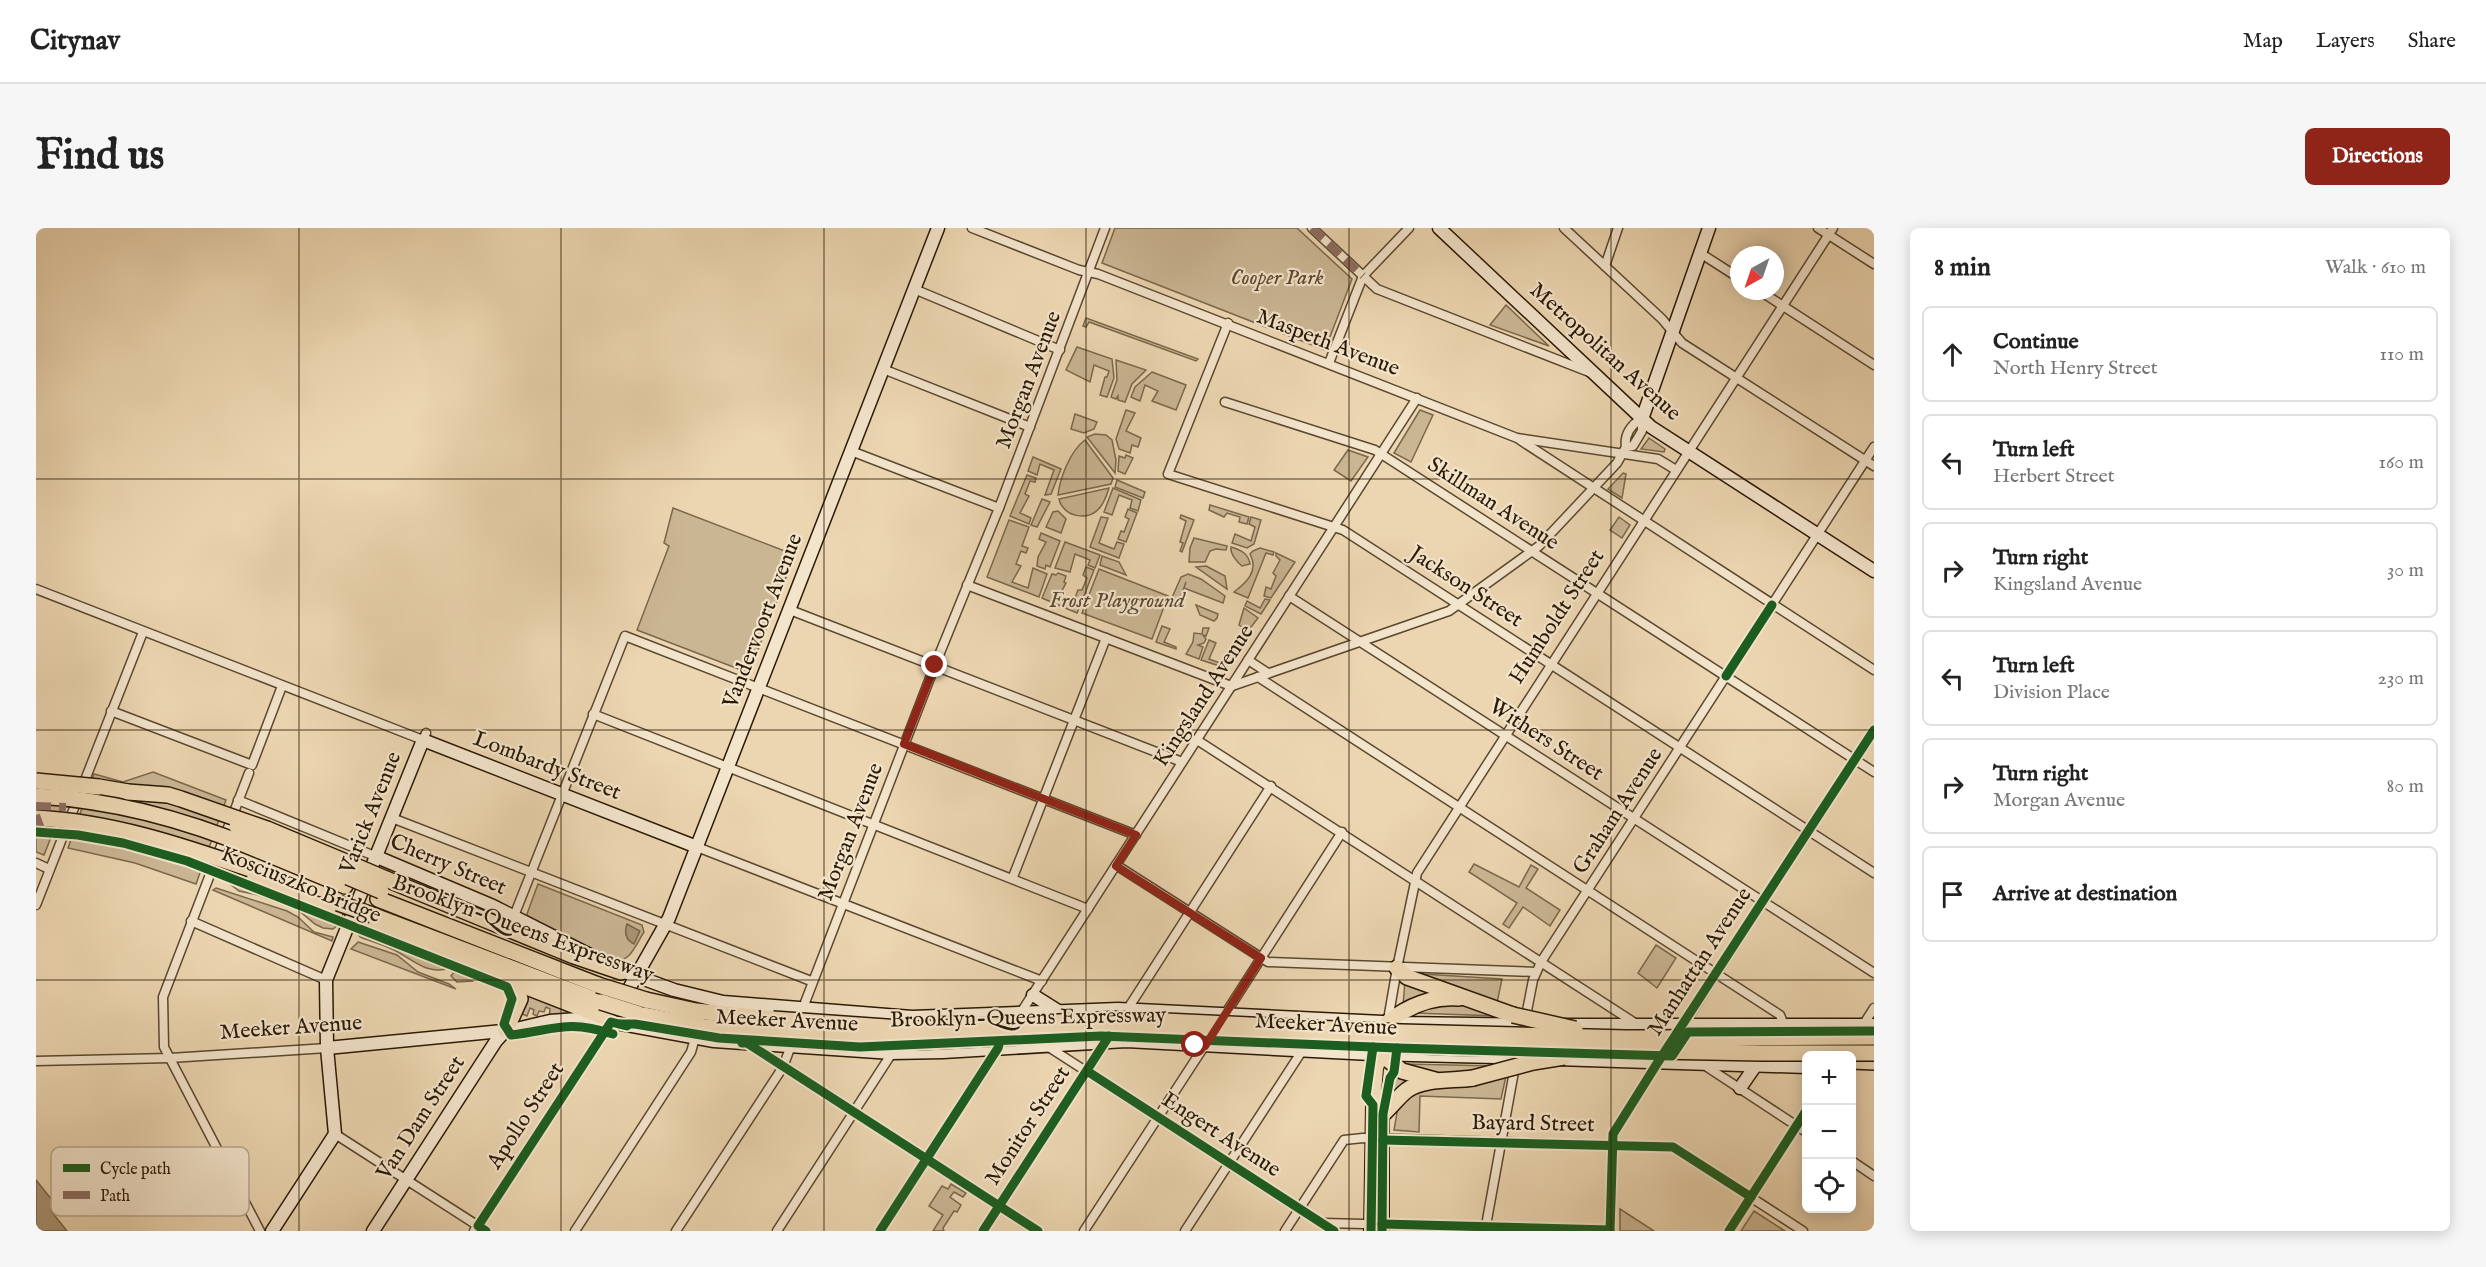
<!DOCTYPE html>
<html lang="en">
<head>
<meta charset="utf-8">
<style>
  :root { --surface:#fff; --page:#f6f6f6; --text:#222; --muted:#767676; --line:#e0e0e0; --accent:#8f2418 }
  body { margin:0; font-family:"IM FELL English",serif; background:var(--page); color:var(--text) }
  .controls { position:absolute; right:18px; bottom:18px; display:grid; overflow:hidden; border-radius:9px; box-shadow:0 3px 15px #0003 }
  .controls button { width:54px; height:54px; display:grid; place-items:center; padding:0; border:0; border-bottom:2px solid var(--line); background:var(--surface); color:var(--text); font:30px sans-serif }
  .compass { position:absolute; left:1694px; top:18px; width:54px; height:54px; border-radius:50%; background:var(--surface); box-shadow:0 3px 15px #0003; rotate:220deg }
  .stop { position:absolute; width:18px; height:18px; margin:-14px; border:4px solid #8f2418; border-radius:50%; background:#fff }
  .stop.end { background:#8f2418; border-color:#fff; box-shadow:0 2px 6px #0008 }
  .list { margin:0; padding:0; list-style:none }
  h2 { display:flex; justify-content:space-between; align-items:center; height:78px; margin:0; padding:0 24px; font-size:26px }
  h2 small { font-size:20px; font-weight:400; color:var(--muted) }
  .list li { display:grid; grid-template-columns:39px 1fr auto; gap:18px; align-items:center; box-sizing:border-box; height:96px; margin:0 12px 12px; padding:0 12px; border:2px solid var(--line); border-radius:9px }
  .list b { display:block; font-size:22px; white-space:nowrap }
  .list p { margin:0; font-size:20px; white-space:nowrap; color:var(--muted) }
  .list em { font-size:20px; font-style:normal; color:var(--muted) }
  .icon { flex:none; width:33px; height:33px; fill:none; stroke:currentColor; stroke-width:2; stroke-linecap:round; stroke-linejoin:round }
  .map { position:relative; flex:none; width:1838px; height:1003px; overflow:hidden; border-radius:9px }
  header { display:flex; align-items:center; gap:36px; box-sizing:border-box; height:84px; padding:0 30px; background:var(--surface); border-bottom:2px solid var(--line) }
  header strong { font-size:28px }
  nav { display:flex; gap:33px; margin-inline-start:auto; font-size:21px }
  .intro { display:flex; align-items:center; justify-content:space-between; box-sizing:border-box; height:144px; padding:0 36px }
  h1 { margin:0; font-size:42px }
  .button { padding:15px 27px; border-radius:9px; background:var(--accent); color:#fff; font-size:21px; font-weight:700 }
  main { display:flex; gap:36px; padding:0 36px }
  aside { flex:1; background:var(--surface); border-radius:9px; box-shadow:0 3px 15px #0003 }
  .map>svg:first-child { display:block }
</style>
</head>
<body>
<header>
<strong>Citynav</strong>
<nav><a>Map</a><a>Layers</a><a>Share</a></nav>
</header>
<div class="intro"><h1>Find us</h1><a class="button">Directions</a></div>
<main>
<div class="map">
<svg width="1838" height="1003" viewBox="0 0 1838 1003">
  <rect width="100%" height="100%" fill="#ecd6b1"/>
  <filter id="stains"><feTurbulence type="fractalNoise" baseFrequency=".00333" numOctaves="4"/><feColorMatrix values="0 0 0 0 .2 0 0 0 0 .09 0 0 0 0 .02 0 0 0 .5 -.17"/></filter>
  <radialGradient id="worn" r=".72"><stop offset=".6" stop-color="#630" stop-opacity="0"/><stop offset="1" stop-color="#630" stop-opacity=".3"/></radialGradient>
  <g fill="#cbb694" stroke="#7a684c" stroke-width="1.5">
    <polygon points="1079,0 1261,0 1316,51 1289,122 1066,35"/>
    <polygon points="1470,77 1513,118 1454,97"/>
    <polygon points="1050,90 1162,131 1160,133 1053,94 1050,99 1047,98"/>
    <polygon points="1041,119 1076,131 1078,150 1071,169 1064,167 1069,149 1071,149 1073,143 1058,137 1054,154 1030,142"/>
    <polygon points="1080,132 1110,142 1096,156 1089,174 1082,172 1082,168 1080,171 1075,169 1081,152"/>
    <polygon points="1116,144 1150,157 1140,182 1116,173 1122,163 1109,157 1104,173 1095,169 1099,159"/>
    <polygon points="1090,182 1099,185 1090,203 1105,210 1102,219 1096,217 1094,225 1083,221 1080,211"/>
    <polygon points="1384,182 1397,187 1375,234 1358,225"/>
    <polygon points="1039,186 1061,194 1058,201 1048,205 1035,201"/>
    <polygon points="1059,206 1070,207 1076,212 1080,232 1079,245 1051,209"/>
    <polygon points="1613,210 1629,221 1628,224 1605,221"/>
    <path d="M1049 212 1077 250 1075 256 1022 267C1024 250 1034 223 1049 212Z"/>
    <polygon points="1312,222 1332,229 1315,253 1298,242"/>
    <polygon points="1090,227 1097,230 1089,246 1082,243 1083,228 1089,230"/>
    <polygon points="997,229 1025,241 1015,266 1009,267 1018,242 1004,236 1001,247 992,243"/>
    <polygon points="1587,245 1590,246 1586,270 1572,261"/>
    <polygon points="991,247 1000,250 999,254 994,253 989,266 993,268 984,285 995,290 993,296 974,288"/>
    <polygon points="1081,252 1109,264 1107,270 1079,259"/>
    <path d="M1073 260C1071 266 1069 273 1065 278 1054 295 1027 289 1023 271Z"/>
    <polygon points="1077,260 1105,272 1102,283 1094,280 1096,272 1083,267 1076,287 1068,284"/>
    <polygon points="1006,271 1014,274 1001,299 995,297"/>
    <polygon points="1174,277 1213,289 1211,296 1203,294 1204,289 1191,285 1188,289 1173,282"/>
    <polygon points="637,280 754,325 753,329 757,331 713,445 601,402 633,318 628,315"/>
    <polygon points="1092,281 1101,285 1090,314 1082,311 1085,303 1088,304 1093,291 1089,289"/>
    <polygon points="1022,283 1030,291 1025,305 1010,299 1017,284"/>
    <polygon points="1145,287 1158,292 1146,324 1144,323 1147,315 1144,314 1150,293 1144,290"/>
    <polygon points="1065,289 1072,290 1063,315 1078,321 1081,314 1088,316 1083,330 1054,319"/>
    <polygon points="1215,289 1225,292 1218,316 1211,320 1196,315 1199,306 1215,313 1219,299 1213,296"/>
    <polygon points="1583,289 1594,297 1586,310 1574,302"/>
    <polygon points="973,292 993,299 986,318 992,320 990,325 985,323 980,336 985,338 976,354 992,360 997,340 1011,346 1003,369 951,349"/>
    <polygon points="1005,305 1024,313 1014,339 1010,337 1009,341 1001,338 1002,329 1010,314 1003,311"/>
    <polygon points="1158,310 1191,318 1190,322 1180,321 1174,323 1169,334 1153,334 1154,320"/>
    <polygon points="1029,314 1064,327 1059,340 1052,337 1054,332 1039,326 1034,344 1019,340"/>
    <path d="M1195 319C1205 322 1212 325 1214 336L1206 338C1201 334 1194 326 1195 319Z"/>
    <path d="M1224 320 1238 324 1237 327 1230 325 1212 370 1198 364C1211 354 1223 343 1214 326L1217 323Z"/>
    <polygon points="1240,325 1259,334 1235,370 1228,368 1230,359 1235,361 1240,348 1237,345 1244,332 1240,328"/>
    <polygon points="1066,328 1083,334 1090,347 1064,337"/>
    <polygon points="1170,338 1189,348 1191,361 1160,339"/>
    <polygon points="1050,339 1058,342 1046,373 1039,370 1042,362 1046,362 1051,350 1047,347"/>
    <polygon points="1063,341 1132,368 1116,411 1046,385"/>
    <polygon points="1022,345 1030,348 1028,354 1030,355 1021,372 1036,378 1039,372 1045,375 1041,385 1006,370 1016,346 1020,347"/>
    <polygon points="1152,346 1165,351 1189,368 1187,375 1148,360 1150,354 1143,374 1135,372 1145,349"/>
    <polygon points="1229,371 1234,372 1225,386 1209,378 1211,373 1224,380"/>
    <polygon points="1160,377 1182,386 1181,390 1178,393 1164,387"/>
    <polygon points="1208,380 1222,390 1212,403 1203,397"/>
    <polygon points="1126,398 1134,401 1128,414 1140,419 1140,421 1120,414"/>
    <polygon points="1167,400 1173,400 1170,408 1167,407 1170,411 1168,415 1162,417 1167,419 1163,431 1150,426 1157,414 1158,405 1166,406"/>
    <polygon points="1173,412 1180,415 1173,431 1187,436 1191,429 1195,431 1190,440 1165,432"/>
    <polygon points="117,544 190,572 160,656 99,635 32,620 58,546 87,554"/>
    <polygon points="0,555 32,566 8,627 0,624"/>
    <polygon points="1438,636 1483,659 1495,637 1502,641 1490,660 1524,682 1514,698 1487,679 1473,700 1467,696 1481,675 1433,644"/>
    <polygon points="189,652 303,696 297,701 287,700 279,696 262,682 222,667 203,663"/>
    <path d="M502 656 606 697 608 704C600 716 594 736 577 732L492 688 491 686Z"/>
    <polygon points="180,660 251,683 262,689 278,704 297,709 296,713 177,662"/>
    <path d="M321 704 331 708 414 740C390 748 376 730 356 721 345 716 335 713 324 709Z"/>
    <polygon points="322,714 361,727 382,744 413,756 420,761 315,721"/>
    <polygon points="1620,717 1640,730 1621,760 1602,745"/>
    <polygon points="418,744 437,751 437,753 421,754 415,748"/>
    <polygon points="1387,746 1466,751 1461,775 1387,747"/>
    <polygon points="1369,753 1398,764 1367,777"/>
    <polygon points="489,766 552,786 513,791 514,781 510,779 508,784 503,783 501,788 497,786 498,782 494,780 491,788 484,785"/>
    <polygon points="1428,775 1461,788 1378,785 1386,779"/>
    <path d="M1370 836 1461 838C1427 847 1403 847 1368 839Z"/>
    <polygon points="1470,848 1465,871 1384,868 1383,904 1358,902 1362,879 1380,862"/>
    <polygon points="1363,849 1376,851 1358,868 1355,864 1356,851"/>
    <polygon points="915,956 930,965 927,969 918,964 914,969 925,977 921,984 918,983 907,1000 908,1003 897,1003 907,987 893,978 906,958 912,961"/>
    <polygon points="1584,981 1618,1003 1584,1003"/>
    <polygon points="1718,983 1749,1003 1705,1003"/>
  </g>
  <g fill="#aa9676" stroke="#776448" stroke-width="1.5">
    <path d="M591 696 604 703 598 716C590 712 588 705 591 696Z"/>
    <polygon points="0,952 20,977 15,983 31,1003 0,1003"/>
  </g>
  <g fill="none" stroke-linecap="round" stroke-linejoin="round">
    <defs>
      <g id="street">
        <polyline points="936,0 1043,42 1062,46 1481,210 1622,231 1640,242"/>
        <polyline points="1276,0 1341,61 1553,144"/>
        <polyline points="1528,0 1626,91 1646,115 1838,238"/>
        <polyline points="1782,0 1838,36"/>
        <polyline points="1664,25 1703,50"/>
        <polyline points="1569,38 1582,0"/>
        <polyline points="878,61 1024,122"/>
        <polyline points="1724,63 1838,137"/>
        <polyline points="1192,95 1132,246 1307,302 1838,645"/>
        <polyline points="1293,135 1327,48 1373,0"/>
        <polyline points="847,141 994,199"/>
        <polyline points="1189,174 1339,222 1838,544"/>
        <polyline points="1484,212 1838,442"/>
        <polyline points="815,223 963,280"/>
        <polyline points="931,357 1195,458"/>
        <polyline points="0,361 387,512 390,505"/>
        <polyline points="1253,368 1838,745"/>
        <polyline points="754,382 1146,534"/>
        <polyline points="1212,432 1232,445"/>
        <polyline points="1222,449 1744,787 1748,797"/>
        <path d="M1196 458 1413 383 1503 318 1581 235 1590 219C1588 207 1595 196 1606 191V203L1597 218 1590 219"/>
        <polyline points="75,483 216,537 246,458"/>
        <polyline points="557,486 1052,681"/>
        <polyline points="1161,512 1602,797"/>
        <polyline points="213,545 127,769 128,819 224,1003"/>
        <polyline points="202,572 341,629"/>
        <polyline points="356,590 775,753"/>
        <polyline points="661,619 1006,753"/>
        <polyline points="0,635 13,641"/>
        <polyline points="1080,637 1232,734 1500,744"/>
        <polyline points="977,649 1070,410"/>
        <polyline points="0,677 107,404"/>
        <polyline points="478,688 589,408 1100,607"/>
        <polyline points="155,693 290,752"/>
        <polyline points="1091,782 1235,558"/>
        <polyline points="765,785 899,437 963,280 1069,0"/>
        <polyline points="984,786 1381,170"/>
        <polyline points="1188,788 1306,604"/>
        <polyline points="1352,792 1361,740 1381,645 1797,0"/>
        <polyline points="1489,793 1497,752 1505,734 1838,219"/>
        <polyline points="1646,799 1838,502"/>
        <polyline points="714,817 1002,1003"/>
        <polyline points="1011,818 1298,1003"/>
        <polyline points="1808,827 1838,780"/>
        <polyline points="0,833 134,830 291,820"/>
        <polyline points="1668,837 1770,904"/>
        <polyline points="299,906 450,1003"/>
        <polyline points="1816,933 1838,948"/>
        <polyline points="1287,995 1574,1002"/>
        <polyline points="438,1003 575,794"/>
        <polyline points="539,1003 655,824 659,810"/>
        <polyline points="640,1003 747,839 756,815"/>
        <polyline points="741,1003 856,825"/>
        <polyline points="844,1003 963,819"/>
        <polyline points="947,1003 1069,814"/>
        <polyline points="1048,1003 1171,814"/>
        <polyline points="1149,1003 1266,823"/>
        <polyline points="1249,1003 1308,912 1327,910 1637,919 1767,1003"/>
        <polyline points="1449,1003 1479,838"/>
        <polyline points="1574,1003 1577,906 1623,832"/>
        <polyline points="1693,1003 1770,883"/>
      </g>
      <g id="secondary">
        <polyline points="1403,0 1615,199 1838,343"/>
        <polyline points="1606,191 1673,0"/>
        <polyline points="341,629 457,678 558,729"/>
        <polyline points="578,740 638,762 687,774 876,789 1082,781 1367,795 1508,797"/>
        <polyline points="997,767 1024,784"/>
        <polyline points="586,773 633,690 902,0"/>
        <polyline points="1528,797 1838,797"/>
        <polyline points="291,820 476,802 514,793 542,791 575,794 678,813 856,825 907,824 1090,813 1335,826 1499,830"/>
        <polyline points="1520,831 1770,839"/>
        <polyline points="1704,860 1720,837"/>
        <polyline points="236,1003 299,906 291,820 290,752 387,512 661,619"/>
        <polyline points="337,1003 460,813 470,802"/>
      </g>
      <g id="primary">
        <polyline points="1335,1003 1337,877 1340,840 1348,817"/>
        <polyline points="1346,1003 1346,876"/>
      </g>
      <g id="highway">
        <polyline points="63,559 92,564"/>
        <polyline points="231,601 317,637"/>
        <polyline points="227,611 304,645"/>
        <polyline points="222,622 309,658"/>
        <polyline points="211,648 299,684"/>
        <polyline points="350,651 538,728 585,744"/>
        <polyline points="342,671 562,757"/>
        <polyline points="336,687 565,774"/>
        <polyline points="332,697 560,786 575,794"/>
        <polyline points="1361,740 1371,749 1477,787"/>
        <polyline points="610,772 660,783 737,791"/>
        <polyline points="603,786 669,799 732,804"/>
        <path d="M1352 794C1372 778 1397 768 1423 770"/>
        <polyline points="470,802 484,771 479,753"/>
        <polyline points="1346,827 1366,843 1399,852"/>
        <polyline points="1816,833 1838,834"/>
        <path d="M1347 886C1355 879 1362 869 1371 862 1389 850 1417 853 1437 850"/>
      </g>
    </defs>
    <use href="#street" stroke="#5a482f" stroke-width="11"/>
    <use href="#secondary" stroke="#2a1904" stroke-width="15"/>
    <use href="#primary" stroke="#2a1904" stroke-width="16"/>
    <use href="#highway" stroke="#2a1904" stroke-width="18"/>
    <use href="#street" stroke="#f3e4cc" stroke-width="8"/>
    <use href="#secondary" stroke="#f3e4cc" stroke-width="12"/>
    <use href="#primary" stroke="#ecd6b1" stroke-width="14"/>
    <use href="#highway" stroke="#ecd6b1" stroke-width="15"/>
    <defs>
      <g id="highway-bridge">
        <polyline points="0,553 63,559"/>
        <polyline points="92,564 132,567 145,571 231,601"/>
        <path d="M0 568C78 572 151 592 222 622"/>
        <path d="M0 590C75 594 144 617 214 641"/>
        <polyline points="201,599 227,611"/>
        <polyline points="317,637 350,651"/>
        <polyline points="312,649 345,663"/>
        <polyline points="302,675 336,687"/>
        <polyline points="562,757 610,772"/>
        <polyline points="565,774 603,786"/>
        <polyline points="1477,787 1539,801"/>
        <polyline points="737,791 879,801 1086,791 1365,804 1590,810 1838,809"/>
        <polyline points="732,804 879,814 1080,804 1410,819 1725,825 1838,825"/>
        <polyline points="1437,850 1497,834 1528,829"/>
      </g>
    </defs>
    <use href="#highway-bridge" stroke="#2a1904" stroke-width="18" stroke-linecap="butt"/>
    <use href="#highway-bridge" stroke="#ecd6b1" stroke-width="15"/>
    <g stroke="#8d6e63" stroke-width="8" stroke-dasharray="15 8" stroke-linecap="butt">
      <polyline points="1276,0 1327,48"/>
      <polyline points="0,578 30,579"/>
      <polyline points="0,587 8,609"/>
    </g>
    <defs>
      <g id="cycleway">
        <polyline points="1690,448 1736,377"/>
        <path d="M0 604 42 607 87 615 151 633 471 759 476 771 468 796 475 807C519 802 530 791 577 806"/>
        <polyline points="584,796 599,796 683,810 824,819 1065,808 1361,820 1636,828 1652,804 1838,803"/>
        <polyline points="706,815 711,815 1002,1003"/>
        <polyline points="1051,843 1298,1003"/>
        <polyline points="1347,912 1637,919 1715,969"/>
        <polyline points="1346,996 1574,1002"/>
        <polyline points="450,1003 442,998 575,794 591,798"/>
        <polyline points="844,1003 962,820 964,813"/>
        <polyline points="947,1003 1073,808"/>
        <polyline points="1335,1003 1337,877 1330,868 1337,819"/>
        <polyline points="1346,1003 1347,886 1354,850 1358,844 1361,820"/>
        <polyline points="1574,1003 1577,906 1622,834 1838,502"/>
        <polyline points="1693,1003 1770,883"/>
      </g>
    </defs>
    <use href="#cycleway" stroke="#f3e4cc" stroke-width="13"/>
    <use href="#cycleway" stroke="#1b5e20" stroke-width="9"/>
  </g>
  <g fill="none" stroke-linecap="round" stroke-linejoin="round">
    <polyline stroke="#8f2418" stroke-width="8" points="899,437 868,516 1100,607 1080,638 1225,730 1169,818 1159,817"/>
  </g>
  <path fill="none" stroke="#2a1904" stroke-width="1.5" stroke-opacity="0.55" d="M263 0V1003M525 0V1003M788 0V1003M1050 0V1003M1313 0V1003M1575 0V1003M0 251H1838M0 502H1838M0 752H1838"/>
  <g text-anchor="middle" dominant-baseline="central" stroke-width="4.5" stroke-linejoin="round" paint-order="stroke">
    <g font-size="22" font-style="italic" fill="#5a482f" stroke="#f3e4cc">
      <text x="1241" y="50">Cooper Park</text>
      <text x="1081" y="373">Frost Playground</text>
    </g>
    <g font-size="22" fill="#2a1904" stroke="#f3e4cc">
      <text transform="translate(1292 115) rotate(21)">Maspeth Avenue</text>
      <text transform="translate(1569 124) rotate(42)">Metropolitan Avenue</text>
      <text transform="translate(993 152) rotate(-69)">Morgan Avenue</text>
      <text transform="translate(1457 276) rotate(33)">Skillman Avenue</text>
      <text transform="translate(1430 359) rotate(33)">Jackson Street</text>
      <text transform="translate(1521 389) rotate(-57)">Humboldt Street</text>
      <text transform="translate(727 393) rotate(-69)">Vandervoort Avenue</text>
      <text transform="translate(1168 468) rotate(-57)">Kingsland Avenue</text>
      <text transform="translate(1510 512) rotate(33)">Withers Street</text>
      <text transform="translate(511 538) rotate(21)">Lombardy Street</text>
      <text transform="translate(1582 583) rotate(-57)">Graham Avenue</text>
      <text transform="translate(335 585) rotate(-68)">Varick Avenue</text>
      <text transform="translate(815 604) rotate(-69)">Morgan Avenue</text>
      <text transform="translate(412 637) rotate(23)">Cherry Street</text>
      <text transform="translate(265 657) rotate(22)">Kosciuszko Bridge</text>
      <text transform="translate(487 701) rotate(20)">Brooklyn-Queens Expressway</text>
      <text transform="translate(1664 734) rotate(-57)">Manhattan Avenue</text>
      <text transform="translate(992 790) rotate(-1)">Brooklyn-Queens Expressway</text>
      <text transform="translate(751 793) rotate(3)">Meeker Avenue</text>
      <text transform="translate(1290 797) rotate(3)">Meeker Avenue</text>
      <text transform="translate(255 800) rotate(-4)">Meeker Avenue</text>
      <text transform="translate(490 888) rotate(-57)">Apollo Street</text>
      <text transform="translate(385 890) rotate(-57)">Van Dam Street</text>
      <text transform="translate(1497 896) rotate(1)">Bayard Street</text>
      <text transform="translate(992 898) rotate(-57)">Monitor Street</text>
      <text transform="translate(1185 907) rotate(33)">Engert Avenue</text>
    </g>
  </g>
  <rect x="15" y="919" width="198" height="69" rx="9" fill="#f3e4cc" stroke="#b7a790" stroke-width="1.5"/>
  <rect x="27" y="936" width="27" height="8" fill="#1b5e20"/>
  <rect x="27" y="963" width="27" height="8" fill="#8d6e63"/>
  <g font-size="16" fill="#2a1904">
    <text x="64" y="946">Cycle path</text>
    <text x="64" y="973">Path</text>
  </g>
  <rect width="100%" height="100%" filter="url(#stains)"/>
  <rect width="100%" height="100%" fill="url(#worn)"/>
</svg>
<div class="controls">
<button>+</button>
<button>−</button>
<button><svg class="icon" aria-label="locate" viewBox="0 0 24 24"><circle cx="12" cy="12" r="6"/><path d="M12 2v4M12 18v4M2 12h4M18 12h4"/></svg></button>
</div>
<svg class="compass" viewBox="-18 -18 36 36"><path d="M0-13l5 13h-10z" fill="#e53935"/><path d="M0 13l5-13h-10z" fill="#767676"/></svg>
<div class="stop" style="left:1159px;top:817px"></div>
<div class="stop end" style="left:899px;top:437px"></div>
</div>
<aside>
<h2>8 min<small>Walk · 610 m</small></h2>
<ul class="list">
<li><svg class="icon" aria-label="ahead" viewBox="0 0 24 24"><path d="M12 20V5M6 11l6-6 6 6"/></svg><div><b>Continue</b><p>North Henry Street</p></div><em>110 m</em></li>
<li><svg class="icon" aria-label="left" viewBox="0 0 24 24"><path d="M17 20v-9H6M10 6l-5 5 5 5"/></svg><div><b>Turn left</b><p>Herbert Street</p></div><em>160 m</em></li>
<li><svg class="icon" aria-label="right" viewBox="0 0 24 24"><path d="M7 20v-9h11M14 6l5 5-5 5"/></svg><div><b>Turn right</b><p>Kingsland Avenue</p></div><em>30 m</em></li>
<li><svg class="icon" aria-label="left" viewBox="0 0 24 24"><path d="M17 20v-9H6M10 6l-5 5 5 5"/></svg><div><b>Turn left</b><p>Division Place</p></div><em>230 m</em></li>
<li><svg class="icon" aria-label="right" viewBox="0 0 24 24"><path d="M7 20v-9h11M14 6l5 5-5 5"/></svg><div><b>Turn right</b><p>Morgan Avenue</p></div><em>80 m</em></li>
<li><svg class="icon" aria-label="arrive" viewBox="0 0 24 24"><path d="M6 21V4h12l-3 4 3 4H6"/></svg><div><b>Arrive at destination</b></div></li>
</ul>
</aside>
</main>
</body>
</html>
